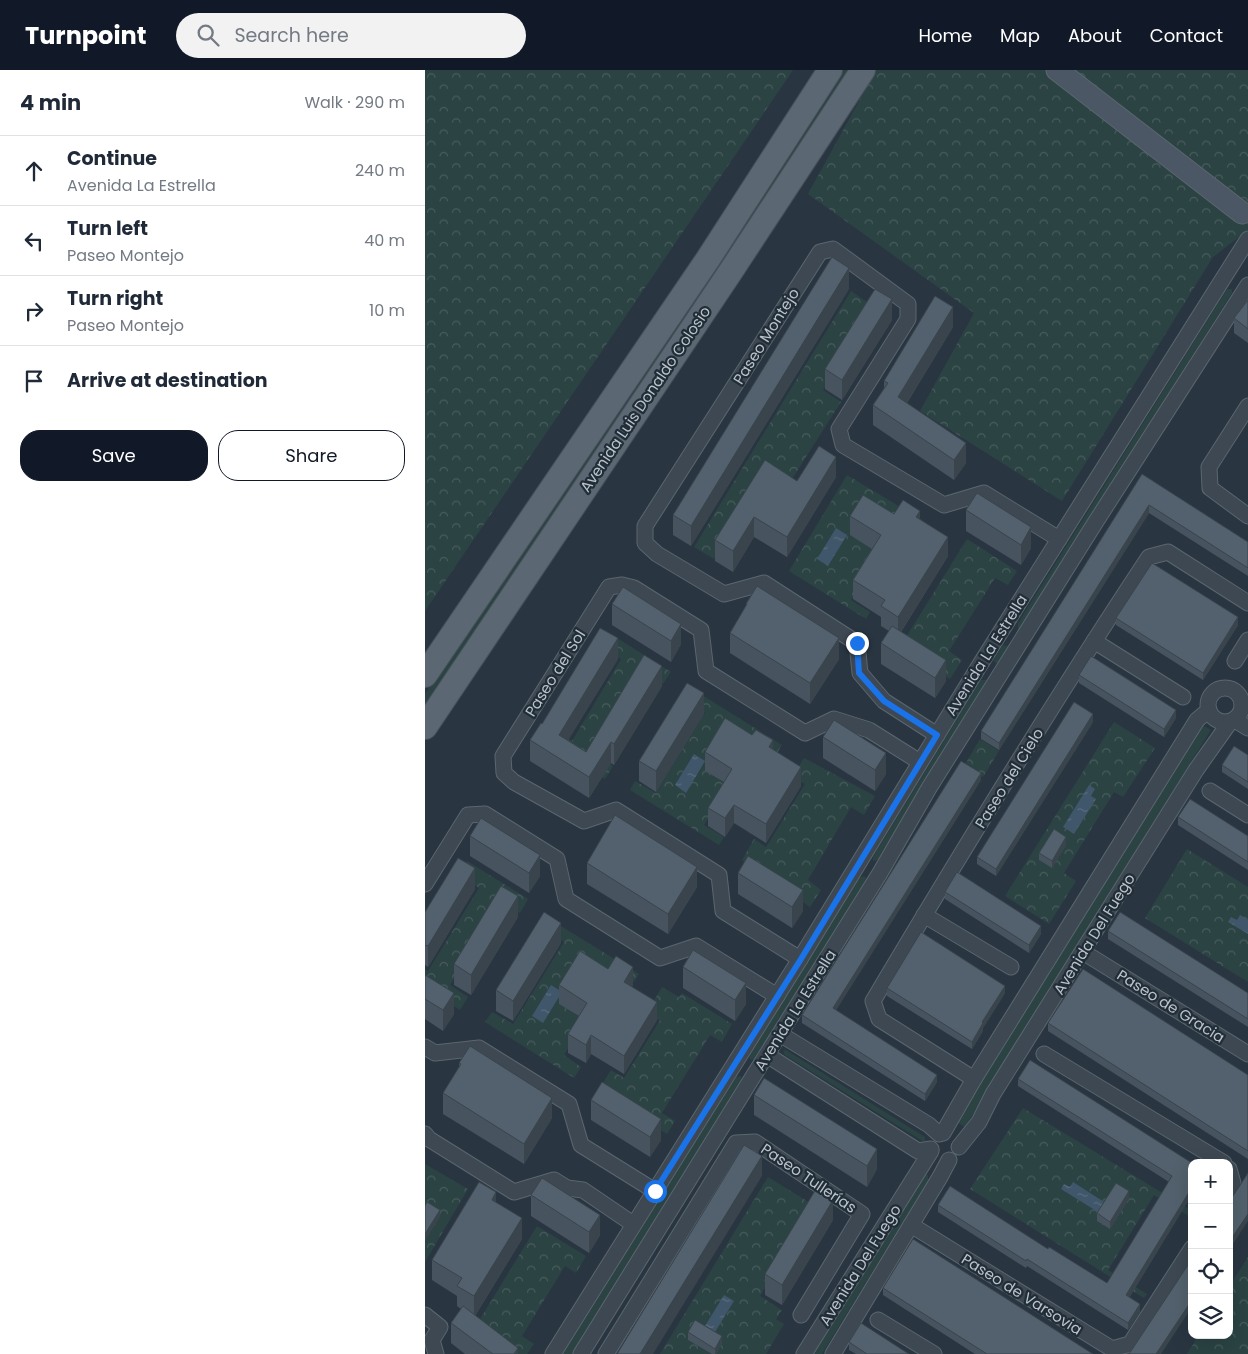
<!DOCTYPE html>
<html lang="en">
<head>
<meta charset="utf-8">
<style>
  :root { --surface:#fff; --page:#f2f2f3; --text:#1f2937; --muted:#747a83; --line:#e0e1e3; --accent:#111827 }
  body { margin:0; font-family:Poppins,sans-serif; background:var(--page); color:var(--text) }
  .controls { position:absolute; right:15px; bottom:15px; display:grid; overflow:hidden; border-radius:10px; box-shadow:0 5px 20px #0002 }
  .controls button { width:45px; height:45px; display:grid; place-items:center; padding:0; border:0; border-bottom:1px solid var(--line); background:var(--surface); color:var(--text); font:25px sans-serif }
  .stop { position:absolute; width:15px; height:15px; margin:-11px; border:4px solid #1a73e8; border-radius:50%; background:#fff }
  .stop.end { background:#1a73e8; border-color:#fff; box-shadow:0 1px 5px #0008 }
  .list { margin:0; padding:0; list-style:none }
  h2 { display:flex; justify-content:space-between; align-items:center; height:65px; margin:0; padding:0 20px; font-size:21px }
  h2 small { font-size:16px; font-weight:400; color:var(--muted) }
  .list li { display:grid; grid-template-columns:32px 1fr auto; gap:15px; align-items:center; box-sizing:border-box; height:70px; padding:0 20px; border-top:1px solid var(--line) }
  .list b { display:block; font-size:19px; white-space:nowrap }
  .list p { margin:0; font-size:16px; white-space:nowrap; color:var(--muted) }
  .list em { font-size:16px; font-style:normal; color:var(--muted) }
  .actions { display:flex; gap:10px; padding:15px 20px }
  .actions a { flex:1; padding:11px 0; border:1px solid var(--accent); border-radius:20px; text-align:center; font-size:18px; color:var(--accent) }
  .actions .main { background:var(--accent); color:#fff }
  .icon { flex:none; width:28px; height:28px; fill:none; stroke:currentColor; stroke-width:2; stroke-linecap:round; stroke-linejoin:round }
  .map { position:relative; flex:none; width:823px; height:1284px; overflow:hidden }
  header { display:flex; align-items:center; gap:30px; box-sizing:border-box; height:70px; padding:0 25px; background:var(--accent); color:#fff }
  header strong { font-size:24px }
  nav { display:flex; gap:28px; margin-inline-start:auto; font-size:18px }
  .search { width:350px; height:45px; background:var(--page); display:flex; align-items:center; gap:12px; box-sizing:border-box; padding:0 18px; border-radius:28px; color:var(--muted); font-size:19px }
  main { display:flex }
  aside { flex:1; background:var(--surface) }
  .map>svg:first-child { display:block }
</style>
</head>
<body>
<header>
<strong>Turnpoint</strong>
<div class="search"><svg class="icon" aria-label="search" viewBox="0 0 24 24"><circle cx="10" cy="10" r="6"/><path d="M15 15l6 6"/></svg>Search here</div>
<nav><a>Home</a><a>Map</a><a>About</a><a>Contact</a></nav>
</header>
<main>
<aside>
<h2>4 min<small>Walk · 290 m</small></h2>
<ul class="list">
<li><svg class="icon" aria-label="ahead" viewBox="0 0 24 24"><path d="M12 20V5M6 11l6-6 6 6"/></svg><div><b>Continue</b><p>Avenida La Estrella</p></div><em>240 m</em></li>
<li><svg class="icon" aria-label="left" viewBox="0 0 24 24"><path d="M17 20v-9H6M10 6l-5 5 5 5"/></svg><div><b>Turn left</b><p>Paseo Montejo</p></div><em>40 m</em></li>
<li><svg class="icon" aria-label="right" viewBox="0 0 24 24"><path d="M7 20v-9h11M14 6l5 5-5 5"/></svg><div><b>Turn right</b><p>Paseo Montejo</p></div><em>10 m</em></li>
<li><svg class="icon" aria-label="arrive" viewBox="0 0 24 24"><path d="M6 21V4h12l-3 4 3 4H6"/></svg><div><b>Arrive at destination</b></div></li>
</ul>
<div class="actions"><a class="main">Save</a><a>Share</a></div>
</aside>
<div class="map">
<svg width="823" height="1284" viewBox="0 0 823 1284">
  <defs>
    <pattern id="forest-crowns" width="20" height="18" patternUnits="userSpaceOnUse" patternTransform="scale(1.25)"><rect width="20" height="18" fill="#2b4343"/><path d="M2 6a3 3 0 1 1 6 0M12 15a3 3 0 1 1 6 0" fill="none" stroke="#485c5d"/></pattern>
    <pattern id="water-ripples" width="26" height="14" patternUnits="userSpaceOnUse" patternTransform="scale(1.25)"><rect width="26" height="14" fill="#40566a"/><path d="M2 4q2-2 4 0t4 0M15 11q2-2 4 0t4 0" fill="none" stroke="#5a6d7e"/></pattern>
  </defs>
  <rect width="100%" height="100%" fill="#293642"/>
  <g fill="#2b4343">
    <polygon points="414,0 427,0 0,643 0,624 100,475"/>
    <polygon points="802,219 807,219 807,223 596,558 593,559 593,553"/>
    <polygon points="578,575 583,576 582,581 574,593 570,593 569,589"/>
    <polygon points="556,610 561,610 562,614 453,790 448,791 448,787"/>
    <polygon points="778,655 786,660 540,1057 531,1052"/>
    <polygon points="440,806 442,811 330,989 325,990 324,985 433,808"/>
    <polygon points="361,980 500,1067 500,1071 497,1071 360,985 358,981"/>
    <polygon points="316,1006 317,1011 148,1284 138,1284 311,1007"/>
    <polygon points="498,1105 503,1105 503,1111 397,1284 386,1284"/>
  </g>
  <g fill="url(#forest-crowns)">
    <polygon points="0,0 368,0 0,541"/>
    <polygon points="451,0 823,0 823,160 788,187 637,431 495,341 549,243 383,124"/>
    <polygon points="426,221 449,237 398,320 416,332 360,420 339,407 289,489 269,477"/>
    <polygon points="422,405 500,452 496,459 478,448 426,530 445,542 441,549 364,501"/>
    <polygon points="542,469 592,501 583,515 570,508 524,581 537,590 525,609 475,577"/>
    <polygon points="184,563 246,602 238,614 220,604 170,684 188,696 180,709 118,670 125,658 147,671 196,589 176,577"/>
    <polygon points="269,620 357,675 349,688 328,675 279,755 299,767 294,775 205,720 210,711 231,723 280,643 262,632"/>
    <polygon points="689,652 730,678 698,727 689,722 639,803 651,811 624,854 580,826"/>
    <polygon points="555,669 574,681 558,707 539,696"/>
    <polygon points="379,688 450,726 439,745 426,737 383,810 396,820 385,837 317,790 329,769 341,777 380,714 367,707"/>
    <polygon points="762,779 823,817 823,912 720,848"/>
    <polygon points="42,791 103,829 95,843 76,832 25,915 43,927 35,940 0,918 0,899 3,901 54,818 33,805"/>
    <polygon points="126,850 214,904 209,912 190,901 139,985 156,997 149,1008 60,952 67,942 88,954 139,872 120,860"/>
    <polygon points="237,917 254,927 257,923 307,954 297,972 285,965 237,1043 250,1051 242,1064 173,1021 186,1000 199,1008 235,950 222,942"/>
    <polygon points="598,1038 767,1141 767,1148 729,1125 683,1200 722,1224 719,1228 545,1119"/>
    <polygon points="0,1094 43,1119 0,1192"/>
    <polygon points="343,1107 390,1136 335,1226 357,1240 351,1249 359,1254 341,1284 235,1284"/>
    <polygon points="112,1156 161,1186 151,1203 140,1196 97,1266 109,1274 102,1284 80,1284 49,1259"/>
    <polygon points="823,1187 823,1284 762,1284 774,1265 804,1265 804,1217"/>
  </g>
  <g fill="url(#water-ripples)">
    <polygon points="411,458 422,465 403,496 392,489"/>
    <polygon points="269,684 280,691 261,723 250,715"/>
    <polygon points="664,715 670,719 666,726 671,729 649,764 638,757"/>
    <polygon points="815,845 823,850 823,864 803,852 806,847 812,850"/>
    <polygon points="126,915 137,922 118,953 107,946"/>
    <polygon points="648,1112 679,1132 673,1142 636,1119 639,1114 645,1117"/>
    <polygon points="299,1225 309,1231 290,1262 280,1256"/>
  </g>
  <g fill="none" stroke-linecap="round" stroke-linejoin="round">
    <defs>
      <g id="street">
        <polyline points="823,336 784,397 785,418 823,446"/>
        <polyline points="669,571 758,627"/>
        <polyline points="810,591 823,570"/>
        <circle cx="800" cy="635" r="17"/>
        <polyline points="810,650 823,658"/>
        <polyline points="512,665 459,631 435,603 432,573 339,513 299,524 232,484 220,473 220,456 395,182 408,179 483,234 483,249 414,359 418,375 519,435 559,423 634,469"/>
        <polyline points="785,721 823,745"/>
        <polyline points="0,814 43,745 60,744 132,789 141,829 235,888 271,876 352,926"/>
        <polyline points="499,845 586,897"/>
        <polyline points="658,882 823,984"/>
        <polyline points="375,889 298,841 294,805 191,740 159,751 89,712 79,703 78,686 184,517 197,515 209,518 276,560 281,601 380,663 409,649 444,660 495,692"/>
        <polyline points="355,964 504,1055 514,1064"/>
        <polyline points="0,977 10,983 54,978 144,1034 156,1075 230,1121"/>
        <polyline points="619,984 799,1093"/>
        <polyline points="342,985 493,1081 506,1079"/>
        <path d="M549 1009 454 949 448 931C537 781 628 632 724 487L743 482 823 533"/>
        <polyline points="518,1063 549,1009 772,650 784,640"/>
        <polyline points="0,1064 4,1069 89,1122 129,1110 142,1118 158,1120 208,1154"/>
        <polyline points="534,1077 554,1052 568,1024 771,700 805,652"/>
        <polyline points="804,1099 808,1113 804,1119"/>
        <polyline points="486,1155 687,1279 705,1274 767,1178"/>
        <polyline points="0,1245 15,1257 7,1270 11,1284"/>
        <polyline points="453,1250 509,1284"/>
        <polyline points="128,1284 375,889 556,593 823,169"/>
        <polyline points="156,1284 329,1005 455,803 504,718 670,453 823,215"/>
        <polyline points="181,1284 311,1073 330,1072 437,1144 376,1245"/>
        <polyline points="379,1284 506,1081"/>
        <polyline points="408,1284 515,1107 524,1090"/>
      </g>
      <polyline id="secondary" points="632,0 817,143"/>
      <g id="primary">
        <polyline points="0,605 283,189 405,0"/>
        <polyline points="0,657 304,204 438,0"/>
      </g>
    </defs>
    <use href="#street" stroke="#5b666f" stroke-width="17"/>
    <use href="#secondary" stroke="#5b666f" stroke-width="23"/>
    <use href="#primary" stroke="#47515b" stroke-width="26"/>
    <use href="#street" stroke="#3d4852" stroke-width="15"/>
    <use href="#secondary" stroke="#4b5765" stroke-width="21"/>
    <use href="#primary" stroke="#5b6772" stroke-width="24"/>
  </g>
  <g fill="#47535e">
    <polygon points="424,219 266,476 248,465 248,445"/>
    <polygon points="823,230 823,273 809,263 809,248"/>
    <polygon points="467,250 417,330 400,319 400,299"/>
    <polygon points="528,257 482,333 541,393 529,410 448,355 448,335 459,318 459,311"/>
    <polygon points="717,404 823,472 823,506 724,443 574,680 556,669 556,661"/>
    <polygon points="411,407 362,487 329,467 308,502 290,491 290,470 372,411"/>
    <polygon points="541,440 606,478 596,495 541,461"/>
    <polygon points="469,444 495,449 523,486 476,562 521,611 510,628 456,594 456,573 464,561 456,556 456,547 428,529 428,510 447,479 425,465 425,446"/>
    <polygon points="187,534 256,574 246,592 187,555"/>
    <polygon points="321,534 414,589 385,634 305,583 305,563 321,537"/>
    <polygon points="691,548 813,555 778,610 691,555"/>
    <polygon points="193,589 143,670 161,682 237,616 189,695 186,693 164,728 105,691 105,670"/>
    <polygon points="654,605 751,648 739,667 654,613"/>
    <polygon points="279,644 231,722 214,711 214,691"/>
    <polygon points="668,652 571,806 552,794 552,787"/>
    <polygon points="398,667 461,704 450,721 398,688"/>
    <polygon points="348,680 376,716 341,773 309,753 300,767 283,756 283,738 299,712 280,701 280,682"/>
    <polygon points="823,685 823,719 797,702 797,695"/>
    <polygon points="556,710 411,940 512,1012 500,1031 377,953 377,945"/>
    <polygon points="753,747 823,766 823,800 753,755"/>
    <polygon points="45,766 115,806 104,823 45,786"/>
    <polygon points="641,775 627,798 614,790 614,783"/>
    <polygon points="162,793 272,817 243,864 162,814"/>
    <polygon points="313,803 378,841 367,858 313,824"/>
    <polygon points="50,819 3,897 0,895 0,842"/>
    <polygon points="520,822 616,864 604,883 520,829"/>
    <polygon points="93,847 46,925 29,915 29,894"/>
    <polygon points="683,861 823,923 823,957 683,869"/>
    <polygon points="136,873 88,951 71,941 71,920"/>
    <polygon points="258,897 321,934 310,951 258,918"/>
    <polygon points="183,899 208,915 207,917 232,950 199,1004 166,984 161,993 143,983 143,964 154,946 134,934 134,915"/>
    <polygon points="0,905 29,944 18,961 0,949"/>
    <polygon points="462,918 580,923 558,958 558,961 547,979 462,926"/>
    <polygon points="623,953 823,1005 823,1089 623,961"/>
    <polygon points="34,993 127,1048 99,1094 18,1044 18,1023 34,997"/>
    <polygon points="593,1009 767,1093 767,1126 766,1126 704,1228 715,1242 703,1260 602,1196 601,1198 513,1142 513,1135 623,1179 682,1213 744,1112 593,1016"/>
    <polygon points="329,1025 452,1099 442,1117 329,1045"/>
    <polygon points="166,1030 236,1070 225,1087 166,1050"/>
    <polygon points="106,1125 175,1165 164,1183 106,1146"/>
    <polygon points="704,1129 685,1159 672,1151 672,1143"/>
    <polygon points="71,1133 97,1169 50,1246 93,1284 40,1284 26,1273 26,1253 36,1239 32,1236 32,1226 7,1210 7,1190"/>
    <polygon points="408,1150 357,1235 340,1225 340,1204"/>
    <polygon points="458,1218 668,1284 550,1284 458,1225"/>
    <polygon points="263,1262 297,1273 291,1284 287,1284 263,1270"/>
    <polygon points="424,1272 484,1284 431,1284 424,1280"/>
  </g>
  <g fill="#39444c">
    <polygon points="424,198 424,219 266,476 266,456"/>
    <polygon points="467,229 467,250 417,330 417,310"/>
    <polygon points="528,237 528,257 473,347 473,327"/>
    <polygon points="541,373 541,393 529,410 529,390"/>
    <polygon points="411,387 411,407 362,487 362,467"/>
    <polygon points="724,435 724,443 574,680 574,673"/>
    <polygon points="495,441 495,460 491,447"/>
    <polygon points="329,447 329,467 308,502 308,481"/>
    <polygon points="606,457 606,478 596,495 596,475"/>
    <polygon points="523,467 523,486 473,566 473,547"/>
    <polygon points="813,547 813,555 778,610 778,603"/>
    <polygon points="256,554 256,574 246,592 246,571"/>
    <polygon points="193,568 193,589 134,685 134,665"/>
    <polygon points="414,568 414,589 385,634 385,613"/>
    <polygon points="521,590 521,611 510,628 510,608"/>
    <polygon points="237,596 237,616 189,695 189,674"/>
    <polygon points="279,623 279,644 231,722 231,701"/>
    <polygon points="751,640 751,648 739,667 739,659"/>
    <polygon points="668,644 668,652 571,806 571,799"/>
    <polygon points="348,670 348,689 344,677"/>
    <polygon points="186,672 186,693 164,728 164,707"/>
    <polygon points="461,683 461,704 450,721 450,700"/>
    <polygon points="376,697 376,716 341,773 341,754"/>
    <polygon points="556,703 556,710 408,945 408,938"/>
    <polygon points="309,735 309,753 300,767 300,748"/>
    <polygon points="641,767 641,775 627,798 627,791"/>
    <polygon points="115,785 115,806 104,823 104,803"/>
    <polygon points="272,797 272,817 243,864 243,844"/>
    <polygon points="50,798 50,819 3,897 3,876"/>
    <polygon points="378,820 378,841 367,858 367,837"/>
    <polygon points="93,826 93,847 46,925 46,905"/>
    <polygon points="136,853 136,873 88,951 88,931"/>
    <polygon points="616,856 616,864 604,883 604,875"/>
    <polygon points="208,897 208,915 199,930 199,912"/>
    <polygon points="321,913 321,934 310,951 310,930"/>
    <polygon points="580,916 580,923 558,958 558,961 547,979 547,972 557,952"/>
    <polygon points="29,923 29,944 18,961 18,940"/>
    <polygon points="232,932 232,950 199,1004 199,986"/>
    <polygon points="166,965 166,984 161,993 161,975"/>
    <polygon points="512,1005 512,1012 500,1031 500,1024"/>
    <polygon points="127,1028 127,1048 99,1094 99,1074"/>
    <polygon points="236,1049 236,1070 225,1087 225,1067"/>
    <polygon points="452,1079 452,1099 442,1117 442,1096"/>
    <polygon points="337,1086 337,1106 228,1284 215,1284"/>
    <polygon points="766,1119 766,1126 701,1233 701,1225"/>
    <polygon points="704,1121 704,1129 685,1159 685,1152"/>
    <polygon points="71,1122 71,1143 67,1130"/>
    <polygon points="408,1130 408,1150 357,1235 357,1215"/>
    <polygon points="15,1140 15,1147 0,1171 0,1164"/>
    <polygon points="823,1144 823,1151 804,1180 804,1172"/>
    <polygon points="175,1145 175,1165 164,1183 164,1162"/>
    <polygon points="97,1148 97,1169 49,1247 49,1226"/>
    <polygon points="767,1230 767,1237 736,1284 731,1284"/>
    <polygon points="715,1234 715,1242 703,1260 703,1253"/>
    <polygon points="297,1266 297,1273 291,1284 290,1284 290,1279"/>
    <polygon points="93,1278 93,1284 89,1284"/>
  </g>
  <g fill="#52616d" stroke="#39444c">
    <polygon points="407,187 424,198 266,456 248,445"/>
    <polygon points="450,219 467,229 417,310 400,299"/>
    <polygon points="510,226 528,237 473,327 541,373 529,390 448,335 463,313 459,311"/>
    <polygon points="823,230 823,259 809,248"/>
    <polygon points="394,376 411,387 362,467 329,447 308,481 290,470 340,390 372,411"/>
    <polygon points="717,404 823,472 823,498 724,435 574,673 556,661"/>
    <polygon points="552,423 606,457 596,475 541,440"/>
    <polygon points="438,425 469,444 478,430 495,441 491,447 523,467 473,547 456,536 460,530 428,510 456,465 425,446"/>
    <polygon points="727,493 813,547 778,603 691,548"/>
    <polygon points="332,516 414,568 385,613 305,563 322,534 321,534"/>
    <polygon points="198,517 256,554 246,571 187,534"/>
    <polygon points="467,556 521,590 510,608 456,573"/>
    <polygon points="175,558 193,568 134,665 161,682 219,585 237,596 189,674 186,672 164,707 105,670 116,653 117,654"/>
    <polygon points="666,586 751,640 739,659 654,605"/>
    <polygon points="262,613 279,623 231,701 214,691"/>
    <polygon points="649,632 668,644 571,799 552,787"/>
    <polygon points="300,648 327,665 331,660 348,670 344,677 376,697 341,754 309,735 300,748 283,738 307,699 280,682"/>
    <polygon points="409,650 461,683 450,700 398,667"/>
    <polygon points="809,676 823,685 823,712 797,695"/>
    <polygon points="536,691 556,703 408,938 512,1005 500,1024 377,945"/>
    <polygon points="765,729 823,766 823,792 753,747"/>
    <polygon points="190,745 272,797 243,844 162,793"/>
    <polygon points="56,748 115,785 104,803 45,766"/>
    <polygon points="629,759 641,767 627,791 614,783"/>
    <polygon points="323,786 378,820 367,837 313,803"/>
    <polygon points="33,788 50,798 3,876 0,875 0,842"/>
    <polygon points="532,802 616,856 604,875 520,822"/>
    <polygon points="76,816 93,826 46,905 29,894"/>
    <polygon points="119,842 136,853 88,931 71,920"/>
    <polygon points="695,842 823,923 823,949 683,861"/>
    <polygon points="496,862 580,916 557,952 558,953 547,972 462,918"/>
    <polygon points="268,880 321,913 310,930 258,897"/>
    <polygon points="155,881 183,899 191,886 208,897 199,912 232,932 199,986 166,965 161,975 143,964 162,933 134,915"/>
    <polygon points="658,899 823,1005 823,1081 623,953"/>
    <polygon points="0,905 29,923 18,940 0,929"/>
    <polygon points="45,976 127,1028 99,1074 18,1023 36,994 34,993"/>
    <polygon points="605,990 767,1093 767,1119 766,1119 701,1225 715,1234 703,1253 602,1189 601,1191 513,1135 525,1116 623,1179 624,1177 682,1213 747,1106 593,1009"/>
    <polygon points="339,1008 452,1079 442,1096 329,1025"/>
    <polygon points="177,1012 236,1049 225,1067 166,1030"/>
    <polygon points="319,1075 337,1086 215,1284 192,1284"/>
    <polygon points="823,1103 823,1144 804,1172 804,1132"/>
    <polygon points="117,1108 175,1145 164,1162 106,1125"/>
    <polygon points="54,1112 71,1122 67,1130 97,1148 49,1226 32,1216 37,1208 7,1190"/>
    <polygon points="691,1113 704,1121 685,1152 672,1143"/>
    <polygon points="391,1119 408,1130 357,1215 340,1204"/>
    <polygon points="2,1132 15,1140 0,1164 0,1136"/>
    <polygon points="488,1169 668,1284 562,1284 458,1218"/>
    <polygon points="767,1189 767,1230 731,1284 704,1284"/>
    <polygon points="38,1236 93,1278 89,1284 68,1284 26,1253"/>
    <polygon points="270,1250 297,1266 290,1279 263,1262"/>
    <polygon points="436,1253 484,1284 442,1284 424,1272"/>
  </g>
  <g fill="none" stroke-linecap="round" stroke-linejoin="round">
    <polyline stroke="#1a73e8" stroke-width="6" points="230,1121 376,889 512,665 459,631 434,603 432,573"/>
  </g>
  <g text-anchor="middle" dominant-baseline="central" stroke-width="4.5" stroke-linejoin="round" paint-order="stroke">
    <g font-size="15" fill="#bac3cc" stroke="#212d37">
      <text transform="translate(341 266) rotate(-58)">Paseo Montejo</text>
      <text transform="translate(220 329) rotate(-56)">Avenida Luis Donaldo Colosio</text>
      <text transform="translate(561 585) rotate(-58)">Avenida La Estrella</text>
      <text transform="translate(130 603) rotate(-58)">Paseo del Sol</text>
      <text transform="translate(584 708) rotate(-58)">Paseo del Cielo</text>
      <text transform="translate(669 864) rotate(-58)">Avenida Del Fuego</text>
      <text transform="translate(746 936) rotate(32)">Paseo de Gracia</text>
      <text transform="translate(370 940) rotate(-58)">Avenida La Estrella</text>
      <text transform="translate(384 1108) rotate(34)">Paseo Tullerías</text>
      <text transform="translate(435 1195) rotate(-58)">Avenida Del Fuego</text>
      <text transform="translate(597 1224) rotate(32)">Paseo de Varsovia</text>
    </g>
  </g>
</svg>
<div class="controls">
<button>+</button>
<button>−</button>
<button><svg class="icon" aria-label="locate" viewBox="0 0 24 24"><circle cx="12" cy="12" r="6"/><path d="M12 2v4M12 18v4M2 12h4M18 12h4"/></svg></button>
<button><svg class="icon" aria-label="layers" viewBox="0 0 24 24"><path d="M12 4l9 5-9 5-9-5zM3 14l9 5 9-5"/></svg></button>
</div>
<div class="stop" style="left:230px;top:1121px"></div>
<div class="stop end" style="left:432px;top:573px"></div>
</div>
</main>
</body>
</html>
